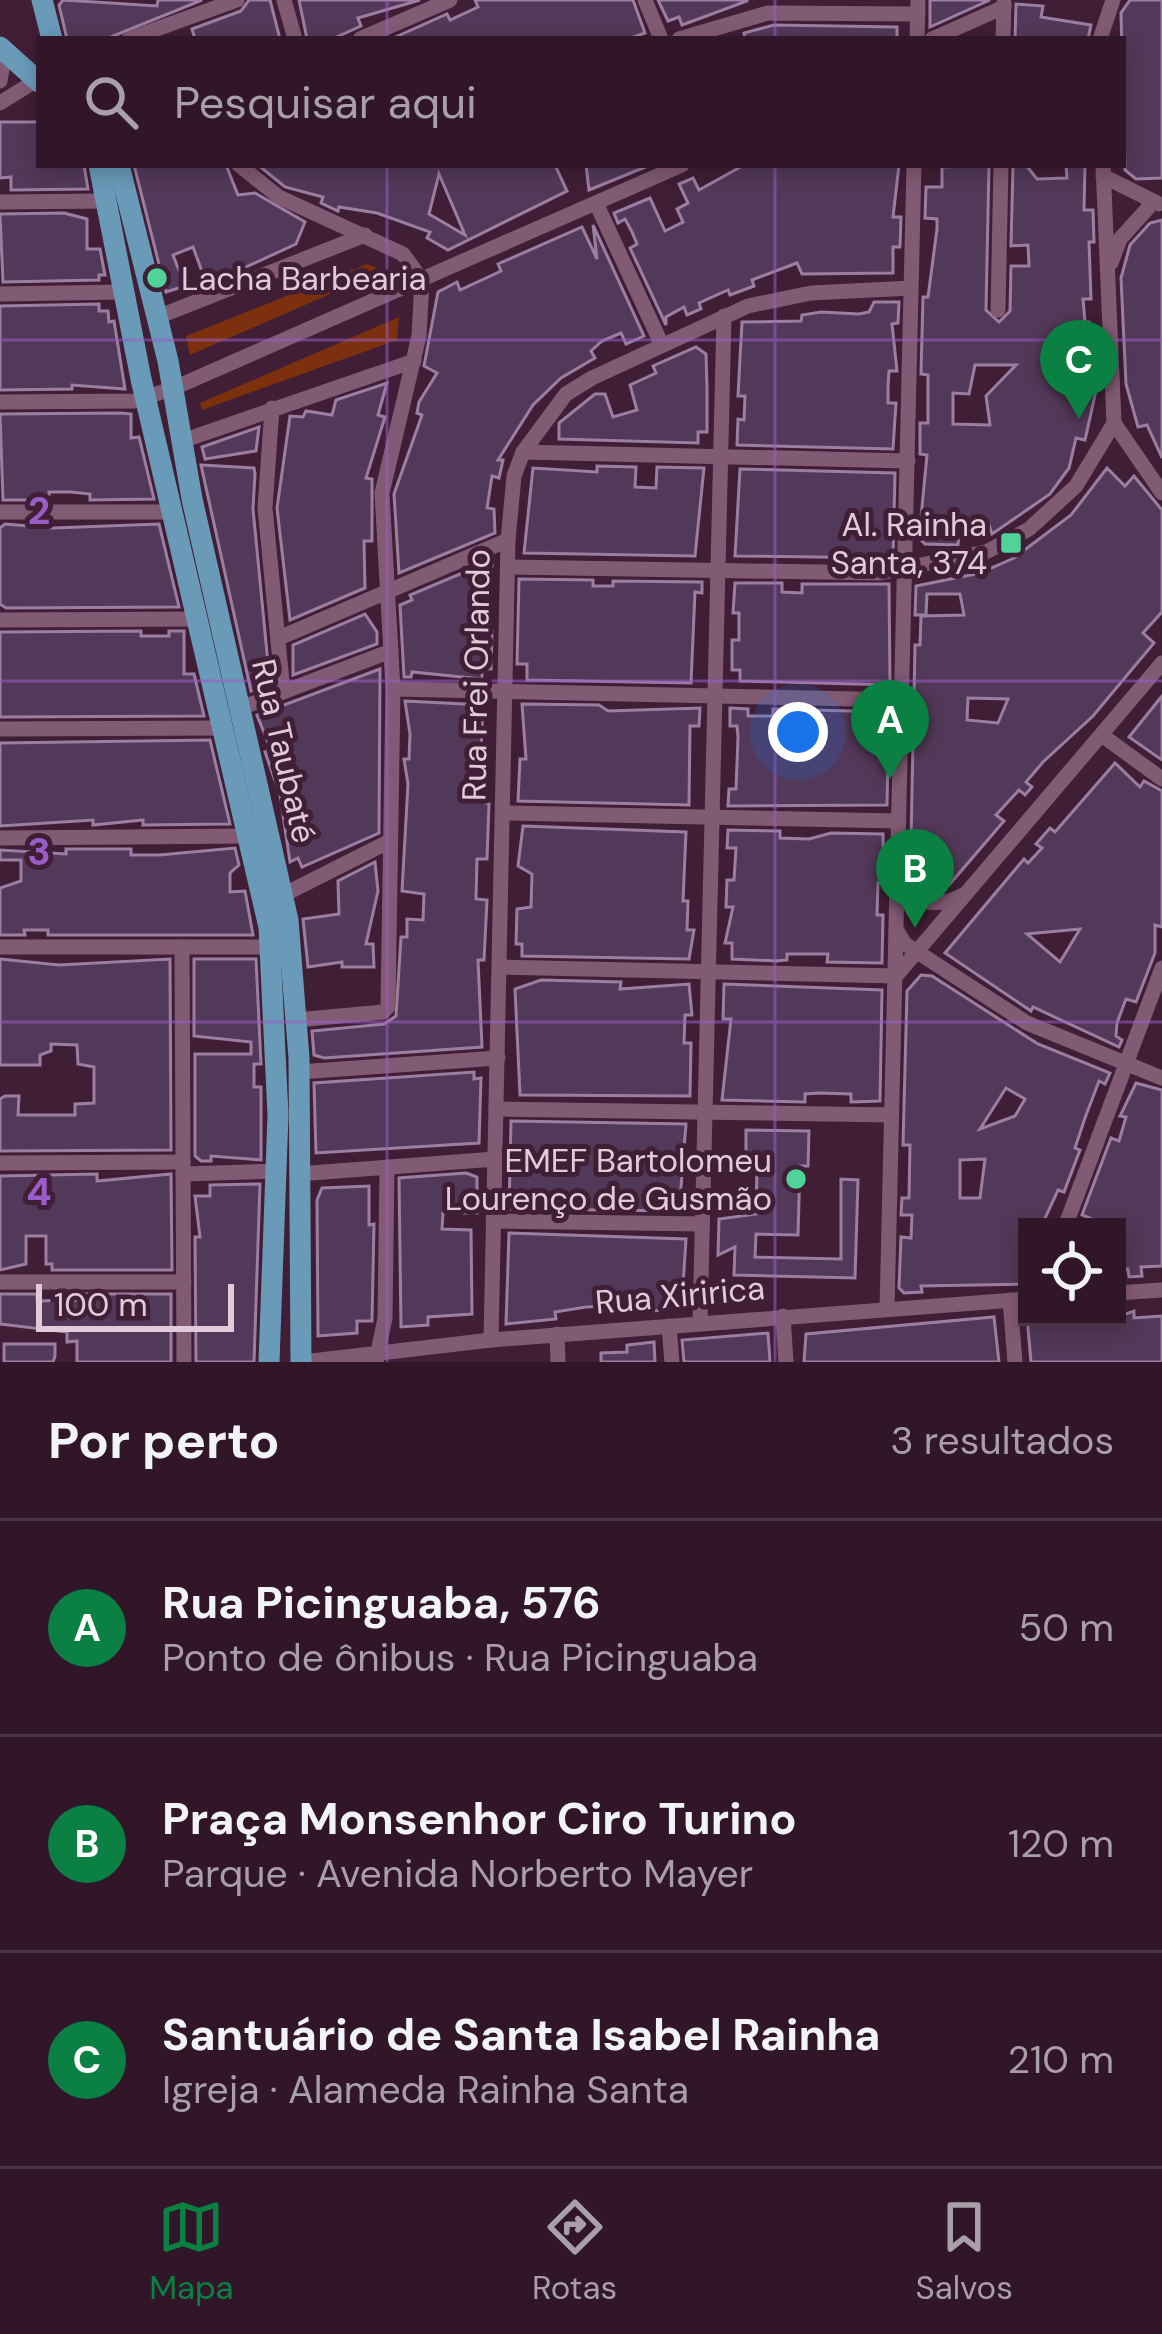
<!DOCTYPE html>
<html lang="pt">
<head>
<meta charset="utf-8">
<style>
  :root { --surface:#301628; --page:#381f30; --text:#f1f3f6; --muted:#a89fa8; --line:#4b3545; --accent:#0b8043 }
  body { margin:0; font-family:"DM Sans",sans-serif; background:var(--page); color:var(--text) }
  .controls { position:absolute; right:36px; bottom:36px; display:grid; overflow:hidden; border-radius:0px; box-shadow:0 6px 18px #0003 }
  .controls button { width:108px; height:108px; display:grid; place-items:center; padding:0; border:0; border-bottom:3px solid var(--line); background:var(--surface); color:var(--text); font:60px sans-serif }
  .scale { position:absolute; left:36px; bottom:30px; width:198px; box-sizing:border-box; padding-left:12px; border:6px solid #e2cbd9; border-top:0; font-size:33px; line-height:42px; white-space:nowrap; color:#e2cbd9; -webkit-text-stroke:9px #401e35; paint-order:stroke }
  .you { position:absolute; left:798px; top:732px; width:42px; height:42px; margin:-30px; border:9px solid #fff; border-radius:50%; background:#1a73e8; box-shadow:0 0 0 18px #1a73e833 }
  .badge { display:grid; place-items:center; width:78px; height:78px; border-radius:50%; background:var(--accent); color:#fff; font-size:39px; font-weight:700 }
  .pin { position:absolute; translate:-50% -99px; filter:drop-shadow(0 3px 6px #0008) }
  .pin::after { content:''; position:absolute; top:63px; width:42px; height:36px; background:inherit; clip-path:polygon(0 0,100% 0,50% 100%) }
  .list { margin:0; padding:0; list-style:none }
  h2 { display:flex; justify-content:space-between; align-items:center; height:156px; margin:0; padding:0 48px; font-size:51px }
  h2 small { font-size:39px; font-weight:400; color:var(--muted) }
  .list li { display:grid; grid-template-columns:78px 1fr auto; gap:36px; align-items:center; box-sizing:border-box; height:216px; padding:0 48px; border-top:3px solid var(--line) }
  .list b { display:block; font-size:45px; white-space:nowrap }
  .list p { margin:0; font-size:39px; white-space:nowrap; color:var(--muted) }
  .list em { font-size:39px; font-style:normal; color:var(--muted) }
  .icon { flex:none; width:66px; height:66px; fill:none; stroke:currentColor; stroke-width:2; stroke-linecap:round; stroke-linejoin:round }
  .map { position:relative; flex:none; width:1162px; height:1362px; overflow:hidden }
  .search { position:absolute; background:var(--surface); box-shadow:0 6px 18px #0003; left:36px; right:36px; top:36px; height:132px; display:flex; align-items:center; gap:30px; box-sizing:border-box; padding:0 42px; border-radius:0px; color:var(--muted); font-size:45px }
  .sheet { height:804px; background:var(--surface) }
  nav { display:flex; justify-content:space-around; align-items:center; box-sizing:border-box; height:168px; border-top:3px solid var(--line); background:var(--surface); font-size:33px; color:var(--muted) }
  nav a { display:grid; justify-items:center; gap:6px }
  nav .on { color:var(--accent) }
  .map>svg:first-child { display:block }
</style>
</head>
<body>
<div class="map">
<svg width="1162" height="1362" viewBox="0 0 1162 1362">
  <rect width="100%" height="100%" fill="#401e35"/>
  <g fill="#7d300e">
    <polygon points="367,264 383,271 190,355 186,336"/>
    <polygon points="399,317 397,340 202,410 200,403"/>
  </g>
  <g fill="#533959" stroke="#9c7ea2" stroke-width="3" fill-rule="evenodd">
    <polygon points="63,0 157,6 158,0 202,0 106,39 67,39 59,5"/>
    <polygon points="249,0 270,0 280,39 195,39 192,29 241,11"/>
    <polygon points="299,0 420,0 358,18 361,26 332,39 307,39"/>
    <polygon points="475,0 633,0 645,33 628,39 391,39 447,14 450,20 478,7"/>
    <polygon points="658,0 747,0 747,1 682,25 679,17 668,21"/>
    <polygon points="930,0 990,0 930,27"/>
    <polygon points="1130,0 1162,0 1162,178 1136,179 1125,170 1121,13"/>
    <polygon points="1016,4 1043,6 1041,17 1091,25 1088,39 1015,39"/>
    <polygon points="774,25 897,27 897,39 745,39 744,33"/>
    <polygon points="0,122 39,122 39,165 84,165 88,189 11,190 11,177 0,178"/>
    <polygon points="134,165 226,165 238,195 255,193 305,222 296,244 207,285 193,247 173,255 185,286 166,292"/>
    <path d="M258 165H555L567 191 448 250 427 238 430 232 377 213 339 207 338 211 321 203 323 197 285 187ZM439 174 451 202 465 235 429 214Z"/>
    <polygon points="586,165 648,165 648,166 589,190"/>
    <polygon points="744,165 899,165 893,217 901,217 900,247 893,247 893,273 802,274 797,263 752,280 754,286 730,295 728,290 699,303 701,309 687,315 684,307 666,317 666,325 630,248 637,244 632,232 625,219 618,223 614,213 650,198 665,231 683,222 677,209 688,203 679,184 693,178 699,190"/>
    <path d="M989 165 986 310 999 322 1010 311 1011 266H1029L1028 245 1011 246 1013 165H1026L1037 179 1067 178 1066 165H1085L1084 210H1093L1094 242H1089L1091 299H1083L1085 322H1089L1090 341H1098L1097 386 1085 440 1076 438 1069 468 1050 494 992 534 989 525 959 533 958 545 925 544 919 538 927 455 920 454V423H928V375L921 374 923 297H928L937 229V219L925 218 926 187H942V167ZM975 365H1016L986 396 990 425 953 424V393L969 394Z"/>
    <polygon points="64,213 87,219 87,249 100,249 105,275 99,275 99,280 3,282 0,214"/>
    <polygon points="1162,220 1162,458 1147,425 1138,427 1126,384 1121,278 1130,245 1150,223"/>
    <polygon points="593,225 644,336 626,344 621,333 602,341 591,351 595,358 561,378 533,405 498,460 503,460 499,478 492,476 487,508 494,509 495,533 399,573 394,494 422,415 417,413 419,402 437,373 424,366 438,292 457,282 460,290 501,271 498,264 582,227 597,259"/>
    <polygon points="874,302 899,302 898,323 892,324 897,371 889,371 888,387 888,403 896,403 893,449 737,445 738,419 744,420 745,396 738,396 742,322 801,321 802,315 821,312 859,314 869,312"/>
    <polygon points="99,304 99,311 108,311 109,322 114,321 125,389 72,385 72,389 0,390 0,306"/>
    <polygon points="696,347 706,354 707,387 707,432 698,432 698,443 559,439 559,423 595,394 605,394 613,417 637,410 630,385 656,373 653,366"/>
    <polygon points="387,383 378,415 385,417 366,478 372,479 372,541 364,541 365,588 290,620 277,508 290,416 303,417 306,411 332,415 336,400"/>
    <polygon points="121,413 131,414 131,438 139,437 154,499 90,500 90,494 71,492 49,492 49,500 3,500 0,414"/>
    <polygon points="259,427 256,451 205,459 202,447"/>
    <polygon points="201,465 254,468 255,474 253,509 270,684 251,691"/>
    <polygon points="597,466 636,467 635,487 656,488 657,467 704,468 695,556 524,553 533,468 597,472"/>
    <path d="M1107 468 1125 486 1134 476 1162 510V612L1143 633 1154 643 1093 716 1043 762 1026 782 1032 787 1025 795 1019 790 996 815 1004 821 949 885 941 878 930 890 925 888 909 872 934 841H911L915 645H920L921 616 964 615 960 594H927L926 615H915L916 586 980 573 1014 558 1071 515ZM968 698 1008 699 998 723 967 720Z"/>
    <polygon points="740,469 895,473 893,558 735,556"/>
    <polygon points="5,524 54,528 159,524 179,607 6,608 0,604 0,528"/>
    <polygon points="493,560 483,622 486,631 492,631 491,669 482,669 482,679 412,672 411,677 404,677 400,605 412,600 410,595"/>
    <polygon points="519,579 593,580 593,586 613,586 613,581 702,582 702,593 695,592 691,683 527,680 527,664 517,664"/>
    <polygon points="735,583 782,583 782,592 802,593 802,584 889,584 890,685 740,681 740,670 732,670 732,640 739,640 739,613 733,613"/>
    <polygon points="365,614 377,632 377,644 293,675 293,645"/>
    <polygon points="141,631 141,636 169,636 169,631 184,631 184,674 194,674 204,716 0,717 0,632"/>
    <polygon points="380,669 379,833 302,867 298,858 290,862 280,795 265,752 271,750 257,715"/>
    <polygon points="1162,696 1162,760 1129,737"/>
    <polygon points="405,701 483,705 479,800 489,804 487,859 477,859 476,899 487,900 484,960 478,960 482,1047 324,1058 314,1055 312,1031 384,1024 396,1016 401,937 407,937 407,919 423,920 424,894 402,891 408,784 404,759 409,759 410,734"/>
    <polygon points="522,704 599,705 608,711 700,708 699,726 690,726 689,805 518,801 520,759 526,759"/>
    <polygon points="730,708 748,709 748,716 773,716 773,709 889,712 887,805 728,806 729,789 736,789 738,737 737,726 730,726"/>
    <polygon points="210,740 230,824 143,825 143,820 93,825 93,820 0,826 0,743"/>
    <path d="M1115 763 1140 787 1144 781 1162 791V927L1155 925V953L1136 1002 1126 999 1117 1023 1116 1036 1122 1040 1119 1047 1033 1007 1031 1011 945 953 1024 859 1028 863 1042 848 1036 844 1050 828 1055 832ZM1080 929 1060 962 1027 934Z"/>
    <polygon points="523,826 686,832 683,901 688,901 687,930 694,930 689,959 522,956 522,944 516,944 517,909 531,907 532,874 518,866"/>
    <polygon points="728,830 780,831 780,838 809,839 831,833 883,834 884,883 878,883 877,915 883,915 882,963 827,962 828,954 787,954 787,960 776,961 732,959 732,943 725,943 733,907 726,907 727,880 734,880 736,848 727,848"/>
    <polygon points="235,848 239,865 230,873 230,892 245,891 253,935 48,935 48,930 24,930 25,935 0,935 0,888 21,881 21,860 0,860 0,850 66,854 66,849 131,849 131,855 159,855"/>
    <polygon points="375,862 378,891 366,944 373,944 374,967 342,967 342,962 308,967 303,919 339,914 338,881"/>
    <polygon points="0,959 59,965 170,959 171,1150 0,1151 0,1099 5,1096 19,1096 18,1115 75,1115 75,1104 94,1103 94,1067 78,1064 77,1045 51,1044 51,1051 40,1055 40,1065 0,1065"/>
    <polygon points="194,959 256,959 261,1064 254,1064 254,1087 261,1087 261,1160 211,1156 211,1161 201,1161 195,1156 195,1054 251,1054 251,1042 194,1036"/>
    <path d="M921 975 932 976 1038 1044 1110 1073 1105 1084 1099 1081 1085 1118 1075 1148 1080 1150 1064 1192 1058 1190 1041 1227H1027V1284L921 1286 922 1292 904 1293 899 1288 901 1237 911 1238 912 1215H901L902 1198H909L910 1145H903L907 991ZM1006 1088 1025 1099 1015 1116 980 1129ZM985 1159 980 1198H960V1160Z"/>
    <polygon points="541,980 621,982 620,989 689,984 692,1015 685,1015 684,1043 691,1043 690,1096 520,1095 515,989"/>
    <polygon points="724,984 882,990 880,1101 851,1102 851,1094 819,1093 805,1094 805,1102 722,1100 731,1019 723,1019"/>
    <polygon points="474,1072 474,1079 481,1078 479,1143 316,1153 314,1083"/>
    <polygon points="1136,1083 1162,1090 1162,1266 1141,1267 1142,1276 1129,1277 1128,1269 1117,1270 1117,1227 1089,1227 1092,1219 1082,1215 1111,1138 1119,1141 1126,1117 1120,1116"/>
    <polygon points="511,1121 686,1124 680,1200 687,1201 687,1211 509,1209"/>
    <polygon points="746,1130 809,1131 808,1166 800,1166 798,1235 756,1234 755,1257 841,1259 841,1179 858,1180 855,1278 734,1275 735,1247 718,1255 719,1219 756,1214 757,1166 746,1165"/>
    <polygon points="466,1173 477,1177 477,1213 443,1213 442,1229 471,1230 472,1314 428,1317 428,1325 401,1327 399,1178"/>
    <polygon points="97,1174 97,1181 171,1174 172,1270 52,1270 52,1264 46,1264 46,1236 26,1236 26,1264 0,1270 0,1176"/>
    <polygon points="260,1184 254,1362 196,1362 195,1237 200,1237 195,1196 210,1196 210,1185"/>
    <polygon points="369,1186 369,1225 374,1224 372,1321 357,1321 357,1333 318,1336 317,1200 322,1188"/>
    <polygon points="509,1233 686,1239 682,1302 667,1302 667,1310 651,1311 651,1305 586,1307 555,1312 556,1319 506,1324"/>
    <polygon points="0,1294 37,1294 37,1301 77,1300 77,1294 171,1294 171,1362 77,1362 77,1341 67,1342 67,1332 0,1324"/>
    <polygon points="1134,1311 1134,1318 1162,1316 1162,1362 1031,1362 1027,1317 1117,1317"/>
    <polygon points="994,1317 999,1362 804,1362 806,1334"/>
    <polygon points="768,1333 770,1362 684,1362 682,1340"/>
    <polygon points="654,1342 655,1362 601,1362 601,1353 627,1352 627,1345"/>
    <polygon points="4,1344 55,1344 55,1356 53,1362 4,1362"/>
  </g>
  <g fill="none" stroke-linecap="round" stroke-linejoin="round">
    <g stroke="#815a73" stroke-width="15">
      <polyline points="284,0 295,39"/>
      <polyline points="645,0 661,39"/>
      <polyline points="129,39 237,0"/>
      <polyline points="360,39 450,0"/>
      <polyline points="679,39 768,13 918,14"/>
      <polyline points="917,39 918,0"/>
      <polyline points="932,39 1004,7"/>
      <polyline points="1003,39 1004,3"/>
      <polyline points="1100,39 1113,0"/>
      <polyline points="0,81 5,51"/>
      <polyline points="0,103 37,80"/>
      <polyline points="239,165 279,197 403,254 422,280 419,336 382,493 393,689 388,1007 383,1012 296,1020"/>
      <polyline points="1103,176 1159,204"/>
      <polyline points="0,202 106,201"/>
      <polyline points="596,203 661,343"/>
      <polyline points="1111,263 1120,239 1148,208"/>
      <polyline points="0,294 124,292"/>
      <polyline points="998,310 1001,165"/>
      <polyline points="155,318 365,235"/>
      <polyline points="0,402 135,401 174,388 682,165"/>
      <polyline points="272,408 265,508 283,692"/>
      <polyline points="1114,423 1162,493"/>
      <polyline points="182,441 414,361"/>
      <polyline points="523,452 908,461"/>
      <polyline points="0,512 174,512"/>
      <polyline points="508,567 880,573 986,552 1029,529 1076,486 1114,423 1103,165"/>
      <polyline points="0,620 200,619"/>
      <polyline points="279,638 508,540"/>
      <polyline points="393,689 901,700"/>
      <polyline points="241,708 391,651"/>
      <polyline points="0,729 225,728"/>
      <polyline points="1103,736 1162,779"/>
      <polyline points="504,813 899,821"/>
      <polyline points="0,838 249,836"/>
      <path d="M897 877C917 904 936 910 965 894"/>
      <polyline points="283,895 390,841"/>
      <polyline points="896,929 905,944 1027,1023 1162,1078"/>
      <polyline points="0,947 271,947"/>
      <polyline points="182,947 184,1362"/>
      <polyline points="500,967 896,976"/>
      <polyline points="896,976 1162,663"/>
      <polyline points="299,1072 498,1058"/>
      <polyline points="496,1109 891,1115"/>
      <polyline points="0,1163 183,1162"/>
      <polyline points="183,1174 278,1171"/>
      <polyline points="298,1174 495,1159"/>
      <polyline points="493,1221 702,1224"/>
      <polyline points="1065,1227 1162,968"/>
      <polyline points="0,1282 184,1282"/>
      <polyline points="1117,1293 1162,1290"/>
      <polyline points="1010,1300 1015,1362"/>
      <polyline points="887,1309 914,165"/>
      <polyline points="783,1316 786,1362"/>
      <polyline points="700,1323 724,316"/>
      <polyline points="669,1326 672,1362"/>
      <polyline points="557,1334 558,1362"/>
      <polyline points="491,1340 508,540 514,476 523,452 566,394 592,378 748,306 811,293 911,288"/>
      <polyline points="303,1362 491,1340 1027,1299"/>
      <polyline points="376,1362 385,1318 387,1167"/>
    </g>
    <g stroke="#699ab8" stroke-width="21">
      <polyline points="42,0 52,39"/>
      <polyline points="0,47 39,82"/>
      <polyline points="99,165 141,379 269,927 278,1115 269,1362"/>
      <polyline points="119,165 168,361 192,499 288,920 299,1058 301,1362"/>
    </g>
  </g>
  <path fill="none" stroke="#9a5cc7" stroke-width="3" stroke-opacity="0.55" d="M387 0V39M775 0V39M387 165V1362M775 165V1362M0 340H1162M0 681H1162M0 1022H1162"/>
  <g fill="#4fd399" stroke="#401e35" stroke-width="4.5">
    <circle cx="157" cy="278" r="12"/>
    <rect x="999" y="531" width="24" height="24" rx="6"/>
    <circle cx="796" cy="1179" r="12"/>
  </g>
  <g text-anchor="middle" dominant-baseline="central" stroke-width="10" stroke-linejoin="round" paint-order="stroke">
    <g font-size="33" fill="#e2cbd9" stroke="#401e35" text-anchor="end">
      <text x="181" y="278" text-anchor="start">Lacha Barbearia</text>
      <text x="987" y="524">Al. Rainha<tspan x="987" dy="38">Santa, 374</tspan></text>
      <text x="772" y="1160">EMEF Bartolomeu<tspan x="772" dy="38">Lourenço de Gusmão</tspan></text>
    </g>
    <g font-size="33" fill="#e2cbd9" stroke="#401e35">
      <text transform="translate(476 675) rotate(-89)">Rua Frei Orlando</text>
      <text transform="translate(284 751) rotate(77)">Rua Taubaté</text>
      <text transform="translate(680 1295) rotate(-5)">Rua Xiririca</text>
    </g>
  </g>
  <g font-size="39" text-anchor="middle" font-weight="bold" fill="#9a5cc7" stroke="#401e35" stroke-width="10" stroke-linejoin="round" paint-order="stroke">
    <text x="39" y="524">2</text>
    <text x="39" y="865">3</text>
    <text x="39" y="1205">4</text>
  </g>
</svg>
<div class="controls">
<button><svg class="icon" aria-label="locate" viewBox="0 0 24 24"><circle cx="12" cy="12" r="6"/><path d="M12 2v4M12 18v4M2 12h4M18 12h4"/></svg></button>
</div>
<div class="scale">100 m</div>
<div class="you"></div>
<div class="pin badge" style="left:890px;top:779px">A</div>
<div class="pin badge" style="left:915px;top:928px">B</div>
<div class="pin badge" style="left:1079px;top:419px">C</div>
<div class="search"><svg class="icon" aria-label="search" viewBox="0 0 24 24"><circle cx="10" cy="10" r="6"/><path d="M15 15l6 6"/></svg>Pesquisar aqui</div>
</div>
<section class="sheet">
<h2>Por perto<small>3 resultados</small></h2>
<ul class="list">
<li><span class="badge">A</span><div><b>Rua Picinguaba, 576</b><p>Ponto de ônibus · Rua Picinguaba</p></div><em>50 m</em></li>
<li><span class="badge">B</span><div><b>Praça Monsenhor Ciro Turino</b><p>Parque · Avenida Norberto Mayer</p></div><em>120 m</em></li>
<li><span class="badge">C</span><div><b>Santuário de Santa Isabel Rainha</b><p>Igreja · Alameda Rainha Santa</p></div><em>210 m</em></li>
</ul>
</section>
<nav>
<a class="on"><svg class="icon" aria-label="map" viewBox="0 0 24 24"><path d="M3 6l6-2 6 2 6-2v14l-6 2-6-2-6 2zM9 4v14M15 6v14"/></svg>Mapa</a>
<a><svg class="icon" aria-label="directions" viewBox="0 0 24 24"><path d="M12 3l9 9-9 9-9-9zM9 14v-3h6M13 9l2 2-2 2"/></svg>Rotas</a>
<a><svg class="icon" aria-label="saved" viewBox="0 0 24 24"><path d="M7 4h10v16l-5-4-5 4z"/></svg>Salvos</a>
</nav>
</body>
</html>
